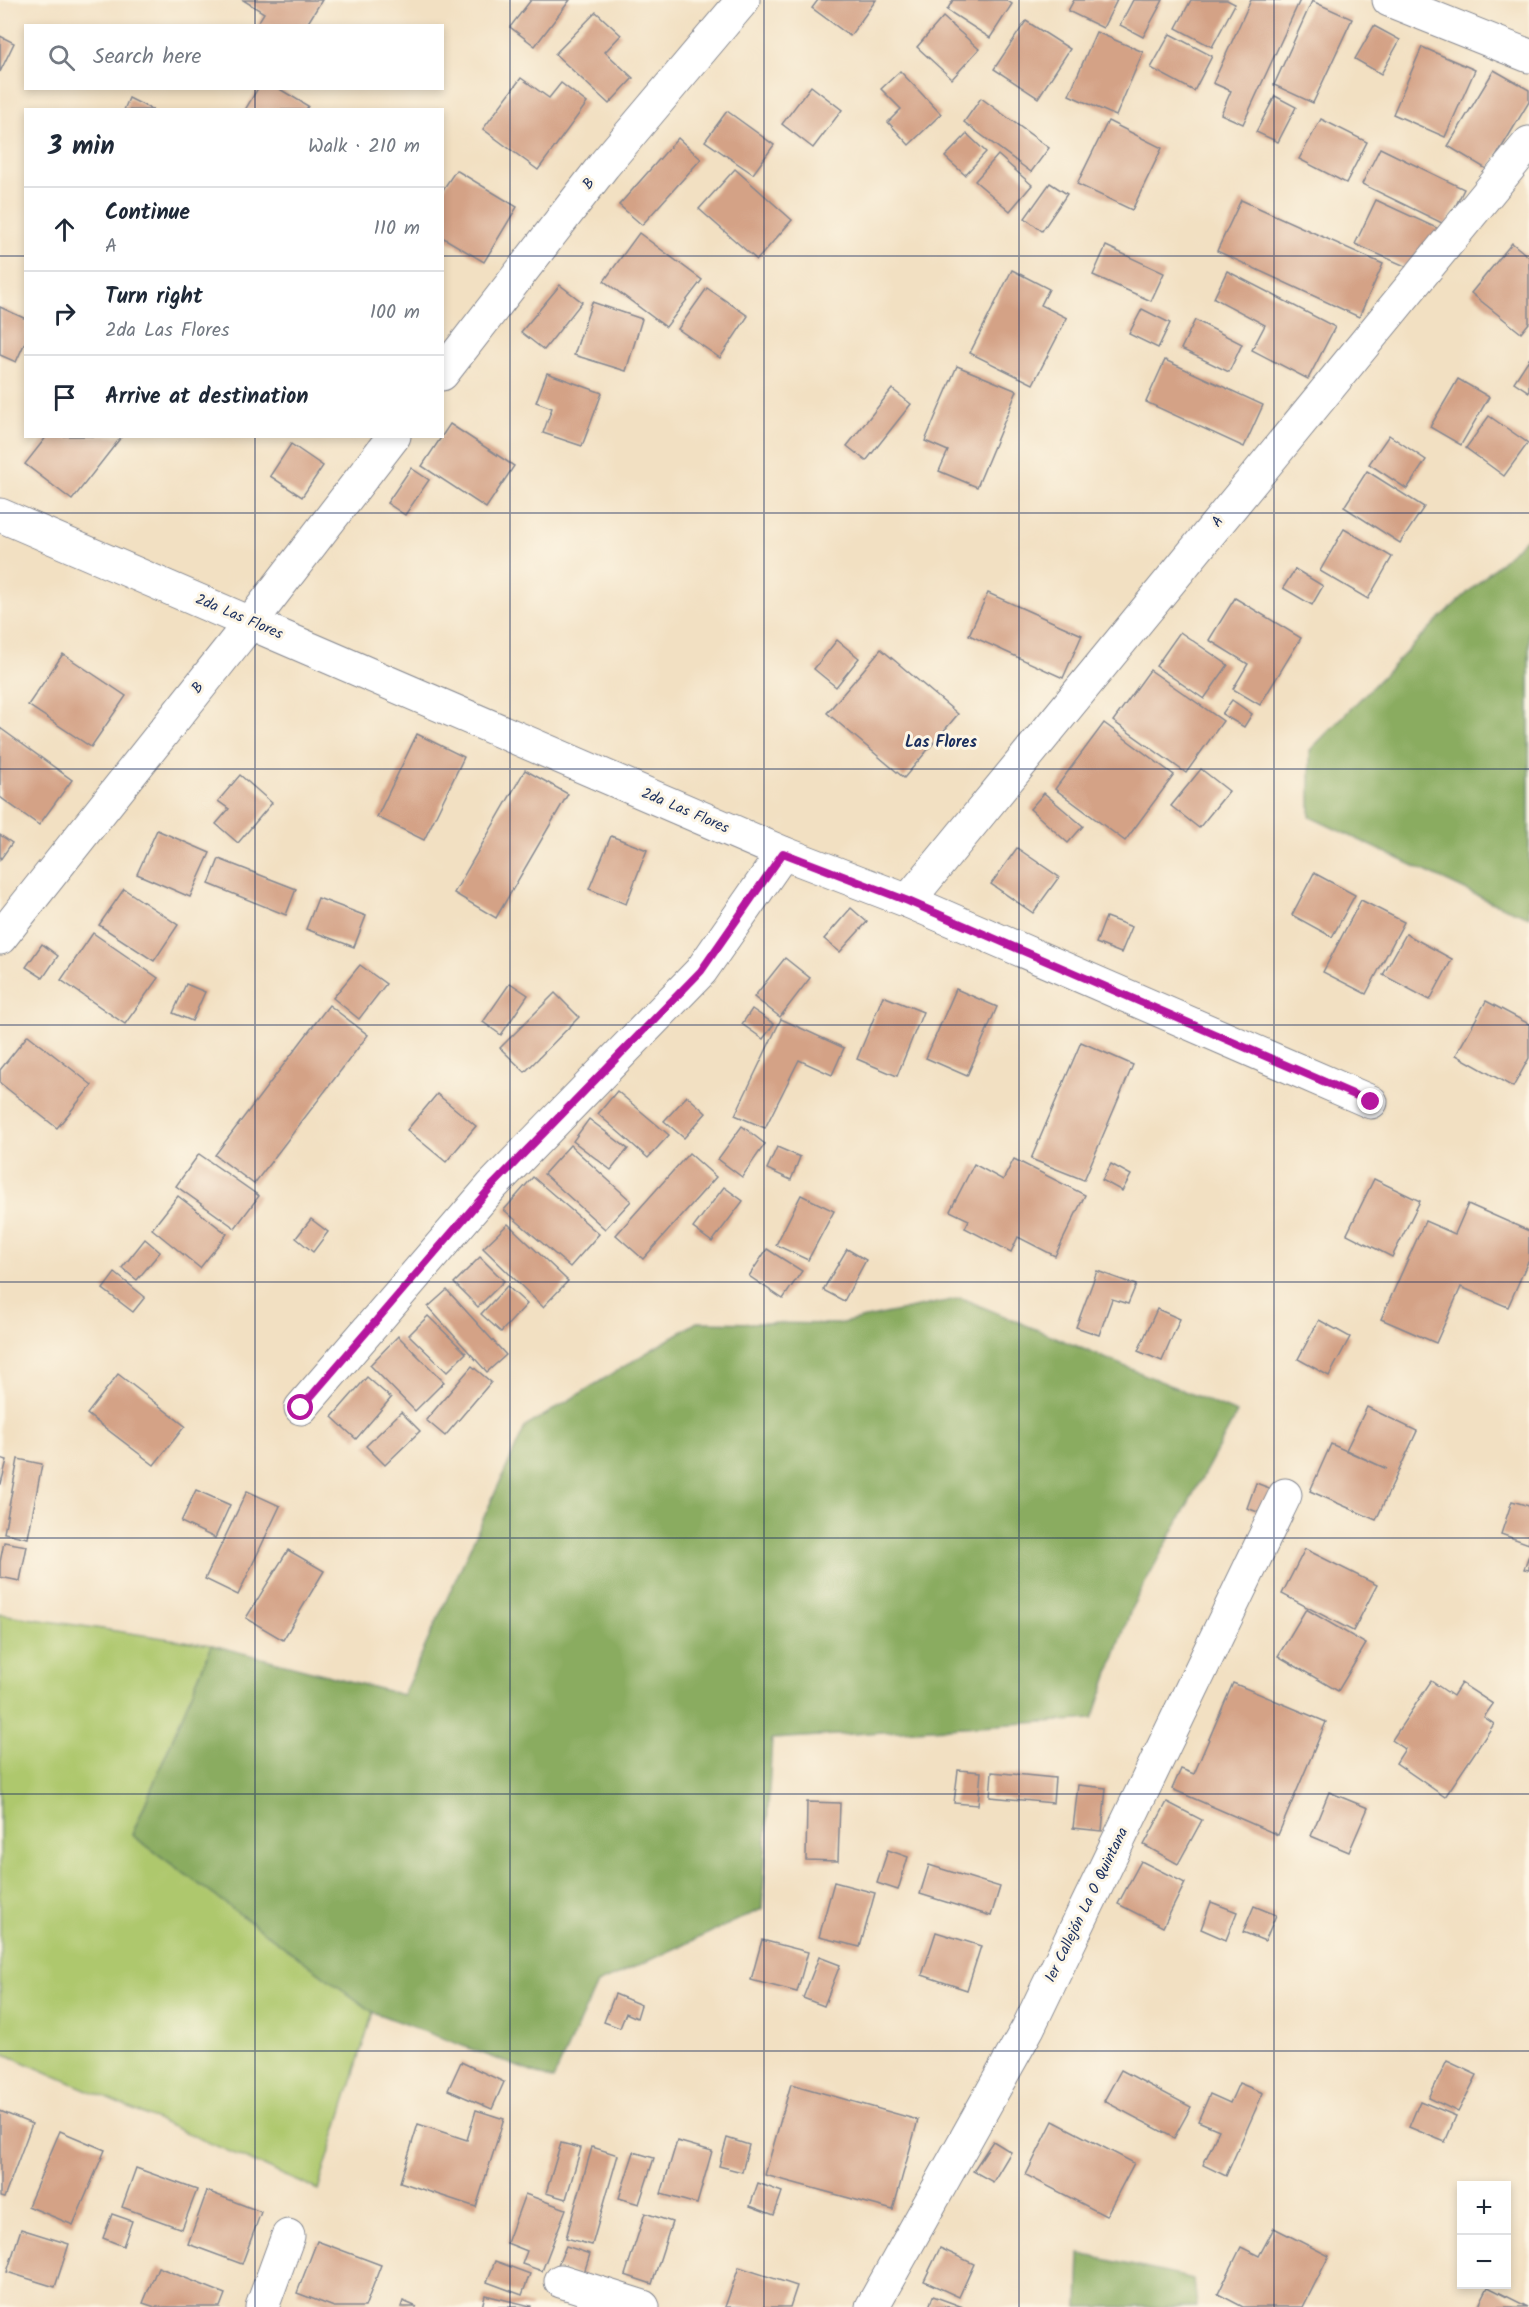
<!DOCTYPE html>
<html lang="en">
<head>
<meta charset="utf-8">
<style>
  :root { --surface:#fff; --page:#f2f2f3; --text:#1f2937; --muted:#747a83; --line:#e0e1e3 }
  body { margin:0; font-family:Kalam,sans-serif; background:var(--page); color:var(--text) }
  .controls { position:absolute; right:18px; bottom:18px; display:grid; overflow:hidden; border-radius:0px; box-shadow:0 3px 9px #0003 }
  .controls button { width:54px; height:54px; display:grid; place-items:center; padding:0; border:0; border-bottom:2px solid var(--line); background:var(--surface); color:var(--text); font:30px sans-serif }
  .stop { position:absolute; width:18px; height:18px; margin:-14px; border:4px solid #b5179e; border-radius:50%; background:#fff }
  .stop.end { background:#b5179e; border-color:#fff; box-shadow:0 2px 6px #0008 }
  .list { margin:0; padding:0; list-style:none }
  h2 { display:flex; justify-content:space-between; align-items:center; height:78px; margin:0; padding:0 24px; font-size:26px }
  h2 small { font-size:20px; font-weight:400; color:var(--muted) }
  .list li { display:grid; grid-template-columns:39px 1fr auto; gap:18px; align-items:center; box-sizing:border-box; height:84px; padding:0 24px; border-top:2px solid var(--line) }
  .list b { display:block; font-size:22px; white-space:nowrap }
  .list p { margin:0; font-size:20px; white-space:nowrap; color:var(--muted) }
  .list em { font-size:20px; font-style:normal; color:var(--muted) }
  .icon { flex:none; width:33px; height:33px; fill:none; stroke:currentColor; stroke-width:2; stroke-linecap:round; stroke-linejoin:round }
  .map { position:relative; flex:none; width:1529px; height:2307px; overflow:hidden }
  .search { position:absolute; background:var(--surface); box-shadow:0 3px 9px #0003; left:24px; top:24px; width:420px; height:66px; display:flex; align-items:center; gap:15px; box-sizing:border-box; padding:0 21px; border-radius:0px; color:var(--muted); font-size:22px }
  .panel { position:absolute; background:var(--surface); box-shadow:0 3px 9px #0003; left:24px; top:108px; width:420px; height:330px; border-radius:0px }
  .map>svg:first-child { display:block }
</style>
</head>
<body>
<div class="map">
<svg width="1529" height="2307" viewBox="0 0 1529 2307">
  <rect width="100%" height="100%" fill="#fcf5e5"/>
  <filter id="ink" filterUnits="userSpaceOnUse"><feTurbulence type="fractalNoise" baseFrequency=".0167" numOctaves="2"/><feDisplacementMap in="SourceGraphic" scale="12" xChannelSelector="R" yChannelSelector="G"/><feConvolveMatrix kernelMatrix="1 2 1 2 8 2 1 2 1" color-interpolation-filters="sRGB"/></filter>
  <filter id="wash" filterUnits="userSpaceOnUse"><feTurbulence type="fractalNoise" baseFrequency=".008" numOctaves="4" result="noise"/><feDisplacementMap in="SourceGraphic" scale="24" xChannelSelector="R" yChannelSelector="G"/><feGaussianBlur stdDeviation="1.35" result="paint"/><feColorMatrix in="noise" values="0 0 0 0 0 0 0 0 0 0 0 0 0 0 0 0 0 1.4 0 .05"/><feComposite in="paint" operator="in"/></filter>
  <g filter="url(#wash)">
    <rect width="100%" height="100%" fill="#f2e0c2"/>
    <polygon fill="#aec86d" stroke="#647c66" stroke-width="1.5" points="0,1614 212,1645 132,1835 373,2012 318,2190 0,2052"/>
    <g fill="#8aac60" stroke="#526e5f" stroke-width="1.5">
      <polygon points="1529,536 1529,917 1491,902 1310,817 1310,750 1438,620"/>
      <polygon points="961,1298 1237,1413 1132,1607 1093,1719 772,1739 762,1909 597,1984 553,2080 373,2012 132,1835 212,1645 403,1695 525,1427 697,1322 837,1324"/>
      <polygon points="1080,2254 1194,2279 1197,2307 1078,2307"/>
    </g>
    <g id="blocks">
      <g fill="#d4a286">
        <polygon points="243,0 322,0 306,26 256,26 264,13"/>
        <polygon points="531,0 570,0 535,46 510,27"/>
        <polygon points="818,0 876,0 850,36 812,8"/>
        <polygon points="953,0 1006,0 1012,4 990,38 947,10"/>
        <polygon points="1074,0 1117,0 1103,28 1068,11"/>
        <polygon points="1133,0 1163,0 1143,37 1120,25"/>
        <polygon points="1191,0 1227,0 1235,4 1212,47 1176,28"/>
        <polygon points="1251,0 1300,0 1243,124 1221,114 1231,91 1213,83"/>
        <polygon points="1312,1 1352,19 1313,103 1274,85"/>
        <polygon points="596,12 621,35 605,52 633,78 609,104 555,54"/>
        <polygon points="943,17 979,49 952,79 917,47"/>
        <polygon points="1026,21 1070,49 1038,98 994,69"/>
        <polygon points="1374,26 1400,40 1381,74 1355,59"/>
        <polygon points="1096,32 1143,52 1116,116 1069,95"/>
        <polygon points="1170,34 1212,56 1194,91 1151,68"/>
        <polygon points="0,36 14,43 0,72"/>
        <polygon points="1422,47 1475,70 1445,137 1393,114"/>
        <polygon points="1494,70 1529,90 1529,102 1488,170 1448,146"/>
        <polygon points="900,71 941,114 909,145 888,122 901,109 881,89"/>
        <polygon points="521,78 549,98 561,83 587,103 538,170 483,129"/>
        <polygon points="811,86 842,110 813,148 782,124"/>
        <polygon points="258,88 278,88 308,106 306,110 245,110"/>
        <polygon points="1275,96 1296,107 1278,142 1256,132"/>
        <polygon points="129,98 153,110 124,110"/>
        <polygon points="981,98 1049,148 1031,172 964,122"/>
        <polygon points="727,111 774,145 753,174 705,141"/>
        <polygon points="1321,119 1367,142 1346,183 1299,159"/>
        <polygon points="1108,121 1162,148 1132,210 1077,184"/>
        <polygon points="967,134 986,152 965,175 945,157"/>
        <polygon points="678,138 701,159 642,225 619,205"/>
        <polygon points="1380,148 1464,189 1446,225 1362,184"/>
        <polygon points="998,155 1032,185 1010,211 975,181"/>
        <polygon points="735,169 792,220 757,260 699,209"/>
        <polygon points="456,170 517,207 484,262 442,237 442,191"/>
        <polygon points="1050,183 1067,194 1042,231 1025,218"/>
        <polygon points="1241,200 1383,264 1359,317 1217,251"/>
        <polygon points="1376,200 1441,230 1421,273 1355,244"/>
        <polygon points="639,233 702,280 666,327 604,281"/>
        <polygon points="1512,243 1529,257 1529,323 1521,333 1471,293"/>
        <polygon points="1106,246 1164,273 1151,301 1093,275"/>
        <polygon points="1012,270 1049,289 1041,305 1067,318 1033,384 970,353"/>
        <polygon points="1227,271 1335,327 1308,379 1252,350 1265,325 1214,298"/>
        <polygon points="560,285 582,302 544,350 521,332"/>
        <polygon points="707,288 748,316 720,358 678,329"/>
        <polygon points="592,302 642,319 626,371 574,355"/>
        <polygon points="0,307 26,319 26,340 16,362 0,355"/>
        <polygon points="1142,309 1170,323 1158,348 1129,334"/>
        <polygon points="1195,320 1242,344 1229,372 1181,349"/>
        <polygon points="1529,359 1529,392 1514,382"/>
        <polygon points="1165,360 1263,405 1244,447 1146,402"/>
        <polygon points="957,366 1017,391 977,487 939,471 948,451 925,441"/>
        <polygon points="547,373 602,393 582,446 543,433 552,408 536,402"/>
        <polygon points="1458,379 1489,397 1461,445 1430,427"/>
        <polygon points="892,389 911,404 866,461 847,446"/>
        <polygon points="1489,416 1528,443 1504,476 1466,448"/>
        <polygon points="450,424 514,466 486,508 422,466"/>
        <polygon points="1389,435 1426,460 1407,489 1369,464"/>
        <polygon points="47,436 122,436 72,500 25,464"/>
        <polygon points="291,444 323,466 302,497 270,476"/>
        <polygon points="411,468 429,480 405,515 387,503"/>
        <polygon points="1367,471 1424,507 1400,543 1344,507"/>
        <polygon points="1344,529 1392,557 1368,599 1320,571"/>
        <polygon points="1295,569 1323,586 1312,605 1283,588"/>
        <polygon points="988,593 1082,635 1063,678 969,635"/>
        <polygon points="1235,598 1301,638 1260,705 1233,689 1248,664 1209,640"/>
        <polygon points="1180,632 1228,665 1204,699 1156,666"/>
        <polygon points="837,640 859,658 836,687 814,669"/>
        <polygon points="881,649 958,714 904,778 827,713"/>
        <polygon points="63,654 126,696 91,747 28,705"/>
        <polygon points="1150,670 1223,721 1186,773 1113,721"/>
        <polygon points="1232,700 1252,714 1244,727 1222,714"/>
        <polygon points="1104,723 1174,775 1125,841 1055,789"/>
        <polygon points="0,728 72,780 39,825 0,797"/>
        <polygon points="417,734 464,757 424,840 377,817"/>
        <polygon points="1201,769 1229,791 1199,828 1171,806"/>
        <polygon points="525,770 568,794 496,918 454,893"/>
        <polygon points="240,775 272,803 238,843 216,824 229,809 218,801"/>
        <polygon points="1044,793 1083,826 1068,843 1030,809"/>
        <polygon points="157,830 210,853 190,897 137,874"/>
        <polygon points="0,835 12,843 0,860"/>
        <polygon points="611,836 647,850 626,904 589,889"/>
        <polygon points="1017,848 1059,877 1033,913 991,884"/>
        <polygon points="219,859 296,889 286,915 209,884"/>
        <polygon points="1314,873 1355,895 1332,937 1292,915"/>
        <polygon points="124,889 178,925 154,961 99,925"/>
        <polygon points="318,898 366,916 354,947 306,929"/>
        <polygon points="1361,900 1404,922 1366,994 1323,972"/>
        <polygon points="851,908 867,922 840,952 824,939"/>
        <polygon points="1106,917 1132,927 1121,953 1096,943"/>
        <polygon points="93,933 158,978 125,1024 61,980"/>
        <polygon points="1406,934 1452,959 1430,1000 1383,975"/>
        <polygon points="42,944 58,956 43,978 26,967"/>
        <polygon points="785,958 810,978 780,1017 754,997"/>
        <polygon points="360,965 386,984 359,1019 333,998"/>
        <polygon points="510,983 528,995 501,1035 483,1022"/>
        <polygon points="186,984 205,992 192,1021 173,1013"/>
        <polygon points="956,989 997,1007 967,1076 926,1058"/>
        <polygon points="555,993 579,1017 525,1072 500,1048"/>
        <polygon points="883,996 923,1012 897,1076 857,1059"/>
        <polygon points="1486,1001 1529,1024 1529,1058 1513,1087 1456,1055"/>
        <polygon points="329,1005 368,1035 254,1184 215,1155"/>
        <polygon points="752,1009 774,1024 763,1039 742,1024"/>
        <polygon points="781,1019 844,1048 832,1075 799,1060 765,1128 735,1115"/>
        <polygon points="28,1035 92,1085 57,1128 0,1083 0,1070"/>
        <polygon points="1081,1042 1133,1065 1084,1180 1031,1159"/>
        <polygon points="617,1091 669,1135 648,1158 598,1114"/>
        <polygon points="437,1094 476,1126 446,1162 407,1130"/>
        <polygon points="687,1096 706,1113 684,1138 664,1121"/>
        <polygon points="589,1119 628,1149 611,1170 573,1141"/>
        <polygon points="742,1126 765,1144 742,1177 718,1159"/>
        <polygon points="570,1145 631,1201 605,1229 544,1174"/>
        <polygon points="777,1147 800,1157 791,1180 767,1169"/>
        <polygon points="689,1153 716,1177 643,1259 616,1235"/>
        <polygon points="199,1154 259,1196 235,1228 176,1186"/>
        <polygon points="1014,1159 1085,1195 1055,1256 1018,1237 1011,1252 965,1228 969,1220 950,1211 974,1164 1003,1180"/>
        <polygon points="1111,1164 1131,1175 1122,1191 1102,1180"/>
        <polygon points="533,1177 599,1234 570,1267 504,1210"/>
        <polygon points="1374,1179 1420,1201 1392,1257 1347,1234"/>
        <polygon points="724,1187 743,1201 712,1242 693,1228"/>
        <polygon points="801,1195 834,1211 808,1260 776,1245"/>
        <polygon points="178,1196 227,1234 200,1268 152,1229"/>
        <polygon points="1468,1204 1529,1231 1529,1259 1508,1307 1461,1287 1436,1343 1381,1319 1425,1221 1455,1234"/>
        <polygon points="311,1219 328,1232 313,1252 296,1238"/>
        <polygon points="508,1224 568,1281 543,1307 483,1248"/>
        <polygon points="145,1239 160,1252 137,1280 122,1268"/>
        <polygon points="767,1249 802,1271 783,1299 749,1276"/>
        <polygon points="847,1249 866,1260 844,1301 823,1290"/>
        <polygon points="480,1257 504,1281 478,1307 454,1283"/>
        <polygon points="1097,1271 1136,1285 1128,1304 1112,1299 1099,1335 1076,1327"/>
        <polygon points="115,1273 145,1297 133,1312 103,1289"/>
        <polygon points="507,1286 527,1304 501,1332 481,1314"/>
        <polygon points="447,1290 506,1355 487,1372 428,1307"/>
        <polygon points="1157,1309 1180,1319 1162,1361 1138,1351"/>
        <polygon points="428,1316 466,1353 447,1372 409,1335"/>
        <polygon points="1319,1320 1350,1337 1329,1376 1298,1359"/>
        <polygon points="398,1336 444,1382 415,1411 370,1365"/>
        <polygon points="472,1366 491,1382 445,1436 426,1420"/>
        <polygon points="118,1374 185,1426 154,1465 87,1414"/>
        <polygon points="367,1377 391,1398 356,1439 332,1417"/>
        <polygon points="1367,1407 1417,1431 1376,1520 1310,1491 1331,1444 1387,1469 1346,1450"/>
        <polygon points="401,1412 420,1431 385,1465 366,1446"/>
        <polygon points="0,1458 7,1460 1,1484 0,1484"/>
        <polygon points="18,1459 42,1464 28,1538 4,1533"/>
        <polygon points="1256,1483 1272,1489 1263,1514 1247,1508"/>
        <polygon points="196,1490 230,1505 215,1538 181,1522"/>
        <polygon points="247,1491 280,1506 238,1595 205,1579"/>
        <polygon points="1512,1501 1529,1506 1529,1544 1501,1534"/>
        <polygon points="4,1542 27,1546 20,1581 0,1577 0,1562"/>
        <polygon points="1305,1549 1377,1585 1353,1631 1282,1594"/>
        <polygon points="288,1550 324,1571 283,1640 246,1618"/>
        <polygon points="1529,1555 1529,1570 1524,1569"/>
        <polygon points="1306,1609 1366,1644 1338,1691 1278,1656"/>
        <polygon points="1431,1681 1453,1696 1461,1683 1493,1704 1484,1717 1494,1724 1445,1797 1396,1763 1405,1749 1392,1740"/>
        <polygon points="1233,1683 1326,1722 1278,1835 1172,1789 1181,1769 1194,1774"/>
        <polygon points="958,1770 981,1772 978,1805 954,1803"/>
        <polygon points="992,1772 1055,1778 1053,1803 990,1797"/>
        <polygon points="1078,1785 1106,1788 1102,1831 1073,1828"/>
        <polygon points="1329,1792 1368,1808 1349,1852 1311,1836"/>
        <polygon points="807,1802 840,1803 838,1861 806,1860"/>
        <polygon points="1167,1802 1202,1820 1178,1864 1144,1845"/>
        <polygon points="888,1850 908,1857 898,1890 877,1883"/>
        <polygon points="1141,1861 1185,1883 1163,1927 1118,1904"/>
        <polygon points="929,1865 1000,1887 991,1916 920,1894"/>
        <polygon points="834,1882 875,1893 860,1947 819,1937"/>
        <polygon points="1211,1902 1237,1912 1226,1940 1201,1929"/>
        <polygon points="1254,1906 1276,1915 1265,1941 1243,1932"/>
        <polygon points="936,1932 981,1946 967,1990 922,1975"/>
        <polygon points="762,1940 808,1952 797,1992 751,1980"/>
        <polygon points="819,1957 840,1965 824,2006 803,1998"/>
        <polygon points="615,1994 641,2005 637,2018 626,2013 620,2028 604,2022"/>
        <polygon points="1447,2061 1477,2075 1458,2112 1429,2098"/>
        <polygon points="461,2062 504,2082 492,2109 448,2090"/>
        <polygon points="1121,2070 1191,2107 1174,2138 1104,2101"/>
        <polygon points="1239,2083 1263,2093 1226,2176 1203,2165 1219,2130 1198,2121 1210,2094 1230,2103"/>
        <polygon points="791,2084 918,2120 893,2210 765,2175"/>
        <polygon points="1420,2101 1456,2116 1445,2142 1409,2127"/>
        <polygon points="476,2110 504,2119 476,2207 400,2182 418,2124 467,2140"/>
        <polygon points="0,2111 32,2124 4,2198 0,2197"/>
        <polygon points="1053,2121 1134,2163 1106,2216 1026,2175"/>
        <polygon points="60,2131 105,2150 73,2225 28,2206"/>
        <polygon points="727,2138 749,2145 742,2172 719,2166"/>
        <polygon points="677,2141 712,2151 697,2204 661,2194"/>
        <polygon points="993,2141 1011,2152 993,2182 973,2171"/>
        <polygon points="561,2143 581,2148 566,2199 546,2193"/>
        <polygon points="592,2147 618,2155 592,2245 566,2238"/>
        <polygon points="634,2152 654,2158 639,2204 619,2198"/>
        <polygon points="136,2168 197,2190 182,2229 122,2207"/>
        <polygon points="758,2183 782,2192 774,2215 750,2206"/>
        <polygon points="207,2191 261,2212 242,2264 188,2244"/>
        <polygon points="525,2194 566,2209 542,2271 522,2264 527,2251 507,2243"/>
        <polygon points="645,2213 672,2222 652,2284 625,2275"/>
        <polygon points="112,2214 132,2221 123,2246 103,2238"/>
        <polygon points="1274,2228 1329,2256 1303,2307 1243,2307 1218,2294 1241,2247 1259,2256"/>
        <polygon points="21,2229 69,2244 55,2287 7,2272"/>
        <polygon points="317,2241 381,2265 365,2307 334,2307 297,2293"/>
        <polygon points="566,2246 590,2254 583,2276 557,2267"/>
        <polygon points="940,2248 974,2264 959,2297 924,2281"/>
        <polygon points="495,2261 530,2274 522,2295 487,2282"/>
        <polygon points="158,2267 225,2294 220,2307 155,2307 143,2303"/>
        <polygon points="739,2267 797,2286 790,2307 725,2307"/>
        <polygon points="1488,2287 1528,2307 1478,2307"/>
        <polygon points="485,2295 531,2306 531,2307 482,2307"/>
        <polygon points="933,2296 963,2307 929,2307"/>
        <polygon points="403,2301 417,2307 401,2307"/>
      </g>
    </g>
  </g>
  <g filter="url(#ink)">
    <use href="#blocks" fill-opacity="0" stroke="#868890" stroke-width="1.5"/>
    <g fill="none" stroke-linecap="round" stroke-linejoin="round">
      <defs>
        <g id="street">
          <polyline points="1389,0 1529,56"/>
          <polyline points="442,374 604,165 743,0"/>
          <polyline points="0,515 783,853 908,901 1371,1102"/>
          <polyline points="908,901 1529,143"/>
          <polyline points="0,938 251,622 394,436"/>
          <polyline points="301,1408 492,1186 701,971 783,853"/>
          <polyline points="561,2281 643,2307"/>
          <polyline points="262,2307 288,2236"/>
          <polyline points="872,2307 1028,2028 1285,1495"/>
        </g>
      </defs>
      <use href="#street" stroke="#868890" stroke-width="35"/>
      <use href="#street" stroke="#fff" stroke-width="33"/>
    </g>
  </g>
  <g fill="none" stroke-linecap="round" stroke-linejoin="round" filter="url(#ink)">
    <polyline stroke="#b5179e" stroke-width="8" points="301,1408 492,1186 701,971 783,853 908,901 1371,1102"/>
  </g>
  <path fill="none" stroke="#1b2f5e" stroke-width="1.5" stroke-opacity="0.55" d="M255 0V26M510 0V2307M764 0V2307M1019 0V2307M1274 0V2307M255 88V110M0 256H26M442 256H1529M255 436V2307M0 513H1529M0 769H1529M0 1025H1529M0 1282H1529M0 1538H1529M0 1794H1529M0 2051H1529"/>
  <g text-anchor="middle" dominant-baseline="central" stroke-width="6" stroke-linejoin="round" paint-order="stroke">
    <g font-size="15" fill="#1b2f5e" stroke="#fcf5e5">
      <text transform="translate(589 184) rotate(-52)">B</text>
      <text transform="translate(1218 522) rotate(-51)">A</text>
      <text transform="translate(239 617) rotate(23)">2da Las Flores</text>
      <text transform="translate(198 688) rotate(-52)">B</text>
      <text transform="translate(685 811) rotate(23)">2da Las Flores</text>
      <text transform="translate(1087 1905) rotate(-64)">1er Callejón La O Quintana</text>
    </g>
    <g font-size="16" font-weight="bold" fill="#1b2f5e" stroke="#fcf5e5">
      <text x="941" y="742">Las Flores</text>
    </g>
  </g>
</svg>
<div class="controls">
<button>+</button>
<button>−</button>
</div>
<div class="stop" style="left:301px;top:1408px"></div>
<div class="stop end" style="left:1371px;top:1102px"></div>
<div class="search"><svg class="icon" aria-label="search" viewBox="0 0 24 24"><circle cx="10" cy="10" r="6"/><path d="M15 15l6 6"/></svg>Search here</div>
<section class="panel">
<h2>3 min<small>Walk · 210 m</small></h2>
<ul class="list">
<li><svg class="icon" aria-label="ahead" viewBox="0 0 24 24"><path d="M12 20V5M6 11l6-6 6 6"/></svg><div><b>Continue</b><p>A</p></div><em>110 m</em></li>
<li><svg class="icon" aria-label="right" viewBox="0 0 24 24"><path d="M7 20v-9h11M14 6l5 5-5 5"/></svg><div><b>Turn right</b><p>2da Las Flores</p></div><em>100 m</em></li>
<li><svg class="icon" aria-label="arrive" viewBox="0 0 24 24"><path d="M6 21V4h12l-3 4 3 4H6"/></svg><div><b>Arrive at destination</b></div></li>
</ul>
</section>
</div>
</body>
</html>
